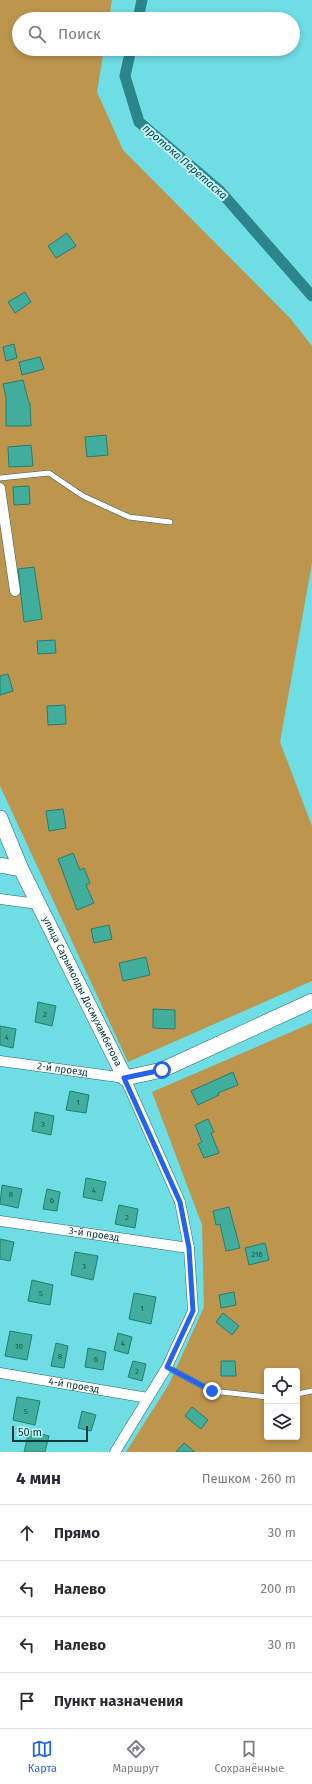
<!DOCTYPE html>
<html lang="ru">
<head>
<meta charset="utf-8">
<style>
  :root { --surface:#fff; --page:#f2f2f3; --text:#2b2b33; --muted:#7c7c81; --line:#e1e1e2; --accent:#2563eb }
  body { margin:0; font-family:"Fira Sans",sans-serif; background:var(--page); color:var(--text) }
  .controls { position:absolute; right:12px; bottom:12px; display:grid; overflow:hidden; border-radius:4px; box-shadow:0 2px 6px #0003 }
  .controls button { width:36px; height:36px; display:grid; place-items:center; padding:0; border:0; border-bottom:1px solid var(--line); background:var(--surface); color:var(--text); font:20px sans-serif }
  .scale { position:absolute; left:12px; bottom:10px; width:76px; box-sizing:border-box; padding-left:4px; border:2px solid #053a3d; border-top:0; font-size:11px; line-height:14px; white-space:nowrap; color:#053a3d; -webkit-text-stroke:3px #c3f5f8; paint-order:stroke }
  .stop { position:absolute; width:12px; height:12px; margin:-9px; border:3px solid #2563eb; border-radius:50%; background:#fff }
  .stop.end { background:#2563eb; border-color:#fff; box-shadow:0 1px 4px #0008 }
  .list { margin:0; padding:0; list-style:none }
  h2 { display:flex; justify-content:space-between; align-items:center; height:52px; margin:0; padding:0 16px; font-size:17px }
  h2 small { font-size:13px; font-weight:400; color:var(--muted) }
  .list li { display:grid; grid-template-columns:26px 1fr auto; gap:12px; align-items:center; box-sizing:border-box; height:56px; padding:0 16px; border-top:1px solid var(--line) }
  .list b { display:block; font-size:15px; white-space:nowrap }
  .list em { font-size:13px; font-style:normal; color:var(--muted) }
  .icon { flex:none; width:22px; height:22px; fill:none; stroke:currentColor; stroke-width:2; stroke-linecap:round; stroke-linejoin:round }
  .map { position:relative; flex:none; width:312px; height:1452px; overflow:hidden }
  .search { position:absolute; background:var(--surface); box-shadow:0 2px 6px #0003; left:12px; right:12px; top:12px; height:44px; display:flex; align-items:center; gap:10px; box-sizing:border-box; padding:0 14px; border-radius:22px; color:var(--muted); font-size:15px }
  .sheet { height:276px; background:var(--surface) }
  nav { display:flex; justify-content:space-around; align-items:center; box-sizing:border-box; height:56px; border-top:1px solid var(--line); background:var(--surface); font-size:11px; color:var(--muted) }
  nav a { display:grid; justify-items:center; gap:2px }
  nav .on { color:var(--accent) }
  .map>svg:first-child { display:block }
</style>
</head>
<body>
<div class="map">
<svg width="312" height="1452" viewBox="0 0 312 1452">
  <rect width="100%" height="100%" fill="#6edde4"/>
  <g fill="#bd954d" fill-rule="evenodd">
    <polygon points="0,0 112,0 109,19 19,19 19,49 104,49 97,92 123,150 290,318 312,346 312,563 280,742 312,826 312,981 128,1062 0,786"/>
    <path d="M312 1023V1452H126L169 1384 204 1307 202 1225 152 1092ZM267 1371H297V1437H267Z"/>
  </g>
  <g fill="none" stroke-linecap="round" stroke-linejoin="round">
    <g stroke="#2b858b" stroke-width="11">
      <polyline points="138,19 142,0"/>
      <polyline points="131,49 125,76 139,122 220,191 312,296"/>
    </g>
  </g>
  <g fill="#41ae9d" stroke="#287c6f">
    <polygon points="67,233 76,246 56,258 48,246"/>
    <polygon points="25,292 31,302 15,313 8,302"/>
    <polygon points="14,344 17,358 6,361 3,347"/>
    <polygon points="40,357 44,369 22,375 19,362"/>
    <polygon points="23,380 29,403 30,403 31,426 6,426 6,397 3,384"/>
    <polygon points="106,435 108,455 87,457 85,437"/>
    <polygon points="31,445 33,466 9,467 8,447"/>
    <polygon points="29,486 30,504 14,505 13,487"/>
    <polygon points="34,567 42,619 24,622 18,569"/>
    <polygon points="55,640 56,653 38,654 37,641"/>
    <polygon points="8,674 13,691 0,695 0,676"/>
    <polygon points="65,705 66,724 48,725 47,706"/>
    <polygon points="63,809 66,828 49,831 46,811"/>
    <polygon points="73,853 80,870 84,868 90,883 86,885 94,903 77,910 58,859"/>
    <polygon points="109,925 112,939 94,943 91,929"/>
    <polygon points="146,957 150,975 123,981 119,963"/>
    <polygon points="38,1002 56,1006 52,1026 35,1022"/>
    <polygon points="153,1009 175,1010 175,1029 153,1028"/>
    <polygon points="0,1026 16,1029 13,1048 0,1045"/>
    <polygon points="233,1072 238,1085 218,1093 219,1095 198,1105 191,1091"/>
    <polygon points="70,1091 89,1095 86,1113 66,1110"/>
    <polygon points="35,1112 54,1116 51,1135 32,1131"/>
    <polygon points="208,1119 214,1132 211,1133 219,1153 204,1158 198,1144 202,1142 195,1125"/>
    <polygon points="86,1178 106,1182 102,1201 83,1197"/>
    <polygon points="2,1185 22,1189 18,1208 0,1204"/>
    <polygon points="47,1189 60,1192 57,1211 43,1209"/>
    <polygon points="119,1205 138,1209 135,1228 115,1224"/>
    <polygon points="229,1207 240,1248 226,1251 220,1224 216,1225 213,1211"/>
    <polygon points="0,1239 14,1242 10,1261 0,1259"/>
    <polygon points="265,1243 269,1260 249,1265 245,1248"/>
    <polygon points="75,1252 98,1256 93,1280 71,1275"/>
    <polygon points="32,1280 53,1285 50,1305 28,1301"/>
    <polygon points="234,1292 236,1305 221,1308 219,1295"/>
    <polygon points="134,1293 156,1297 151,1324 129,1319"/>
    <polygon points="223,1313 239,1326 232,1335 216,1322"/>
    <polygon points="10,1331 32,1335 27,1360 5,1356"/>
    <polygon points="118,1333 132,1337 128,1354 114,1350"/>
    <polygon points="56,1343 68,1346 64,1368 51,1366"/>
    <polygon points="88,1348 106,1352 103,1370 85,1367"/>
    <polygon points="133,1361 146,1364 142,1381 128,1377"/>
    <polygon points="221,1361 235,1361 236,1376 221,1376"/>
    <polygon points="17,1397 40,1401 35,1425 13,1420"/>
    <polygon points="192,1407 208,1420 201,1429 185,1416"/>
    <polygon points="82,1411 96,1415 91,1431 78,1428"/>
    <polygon points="29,1431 49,1436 45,1452 24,1452"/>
    <polygon points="184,1443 195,1452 176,1452"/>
  </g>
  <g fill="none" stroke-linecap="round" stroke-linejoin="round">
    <defs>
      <g id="lane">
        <polyline points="0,478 49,473 83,496 129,517 170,522"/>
        <polyline points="167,1367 212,1391 267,1397"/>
        <polyline points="297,1394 312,1391"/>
      </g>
      <g id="street">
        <polyline points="0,488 15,591"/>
        <polyline points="0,899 38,904"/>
        <path id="s1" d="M0 1061 125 1078 180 1202 189 1248 193 1311 167 1367 115 1452"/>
        <path id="s2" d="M0 1221 189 1248"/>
        <path id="s3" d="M0 1373 148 1398"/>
      </g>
      <g id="secondary">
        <path id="s4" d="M0 818 21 869 125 1078 162 1070 312 1001"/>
        <polyline points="0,865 21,869"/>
      </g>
    </defs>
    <use href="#lane" stroke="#296468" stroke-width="6"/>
    <use href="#street" stroke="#296468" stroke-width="11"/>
    <use href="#secondary" stroke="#296468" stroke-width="16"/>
    <use href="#lane" stroke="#fff" stroke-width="5"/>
    <use href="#street" stroke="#fff" stroke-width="10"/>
    <use href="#secondary" stroke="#fff" stroke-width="15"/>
  </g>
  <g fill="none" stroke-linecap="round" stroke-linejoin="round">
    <polyline stroke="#2563eb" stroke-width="5" points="162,1070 124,1078 180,1202 189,1248 193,1311 167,1367 212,1391"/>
  </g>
  <g text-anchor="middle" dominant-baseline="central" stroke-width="4" stroke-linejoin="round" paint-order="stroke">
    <g font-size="8" fill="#145755">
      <text x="45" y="1014">2</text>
      <text x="7" y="1037">4</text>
      <text x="78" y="1102">1</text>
      <text x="43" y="1124">3</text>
      <text x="94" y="1190">4</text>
      <text x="11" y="1194">8</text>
      <text x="52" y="1200">6</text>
      <text x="127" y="1217">2</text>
      <text x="257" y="1254">216</text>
      <text x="84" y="1266">3</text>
      <text x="41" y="1293">5</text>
      <text x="142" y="1308">1</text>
      <text x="123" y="1343">4</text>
      <text x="19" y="1346">10</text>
      <text x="60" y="1356">8</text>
      <text x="96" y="1359">6</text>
      <text x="137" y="1371">2</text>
      <text x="26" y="1411">5</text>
    </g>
    <g font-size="10" fill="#053a3d" stroke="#c3f5f8">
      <text stroke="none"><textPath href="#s4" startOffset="192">улица Сарымолды Досмухамбетова</textPath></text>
      <text stroke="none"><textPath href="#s1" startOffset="63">2-й проезд</textPath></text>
      <text stroke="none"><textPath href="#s2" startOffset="95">3-й проезд</textPath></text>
      <text stroke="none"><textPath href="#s3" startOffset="75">4-й проезд</textPath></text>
    </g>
    <g font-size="11" font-style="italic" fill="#063e41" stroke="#c3f5f8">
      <text transform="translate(185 162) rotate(41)">протока Перетаска</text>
    </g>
  </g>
</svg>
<div class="controls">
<button><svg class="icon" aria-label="locate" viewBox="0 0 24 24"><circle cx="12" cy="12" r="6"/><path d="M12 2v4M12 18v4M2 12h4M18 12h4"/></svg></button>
<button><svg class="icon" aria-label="layers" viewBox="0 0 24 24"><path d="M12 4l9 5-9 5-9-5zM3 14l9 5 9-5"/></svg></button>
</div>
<div class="scale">50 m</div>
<div class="stop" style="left:162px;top:1070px"></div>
<div class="stop end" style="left:212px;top:1391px"></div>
<div class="search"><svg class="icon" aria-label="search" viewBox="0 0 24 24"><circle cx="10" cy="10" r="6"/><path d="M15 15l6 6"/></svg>Поиск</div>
</div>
<section class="sheet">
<h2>4 мин<small>Пешком · 260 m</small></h2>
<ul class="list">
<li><svg class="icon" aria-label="ahead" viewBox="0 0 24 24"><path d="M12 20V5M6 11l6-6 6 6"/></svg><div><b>Прямо</b></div><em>30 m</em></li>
<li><svg class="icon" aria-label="left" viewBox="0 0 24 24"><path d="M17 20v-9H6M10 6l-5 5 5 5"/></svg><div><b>Налево</b></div><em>200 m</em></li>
<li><svg class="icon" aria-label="left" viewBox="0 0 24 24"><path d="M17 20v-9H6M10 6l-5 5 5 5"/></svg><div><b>Налево</b></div><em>30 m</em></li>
<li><svg class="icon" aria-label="arrive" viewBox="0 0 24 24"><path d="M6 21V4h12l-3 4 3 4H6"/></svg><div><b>Пункт назначения</b></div></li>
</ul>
</section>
<nav>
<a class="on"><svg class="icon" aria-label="map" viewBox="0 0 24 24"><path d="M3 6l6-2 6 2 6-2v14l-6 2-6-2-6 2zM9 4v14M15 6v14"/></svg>Карта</a>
<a><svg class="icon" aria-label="directions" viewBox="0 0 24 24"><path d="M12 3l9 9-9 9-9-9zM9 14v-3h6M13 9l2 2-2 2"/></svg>Маршрут</a>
<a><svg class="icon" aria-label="saved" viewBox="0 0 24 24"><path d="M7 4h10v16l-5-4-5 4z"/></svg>Сохранённые</a>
</nav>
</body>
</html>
